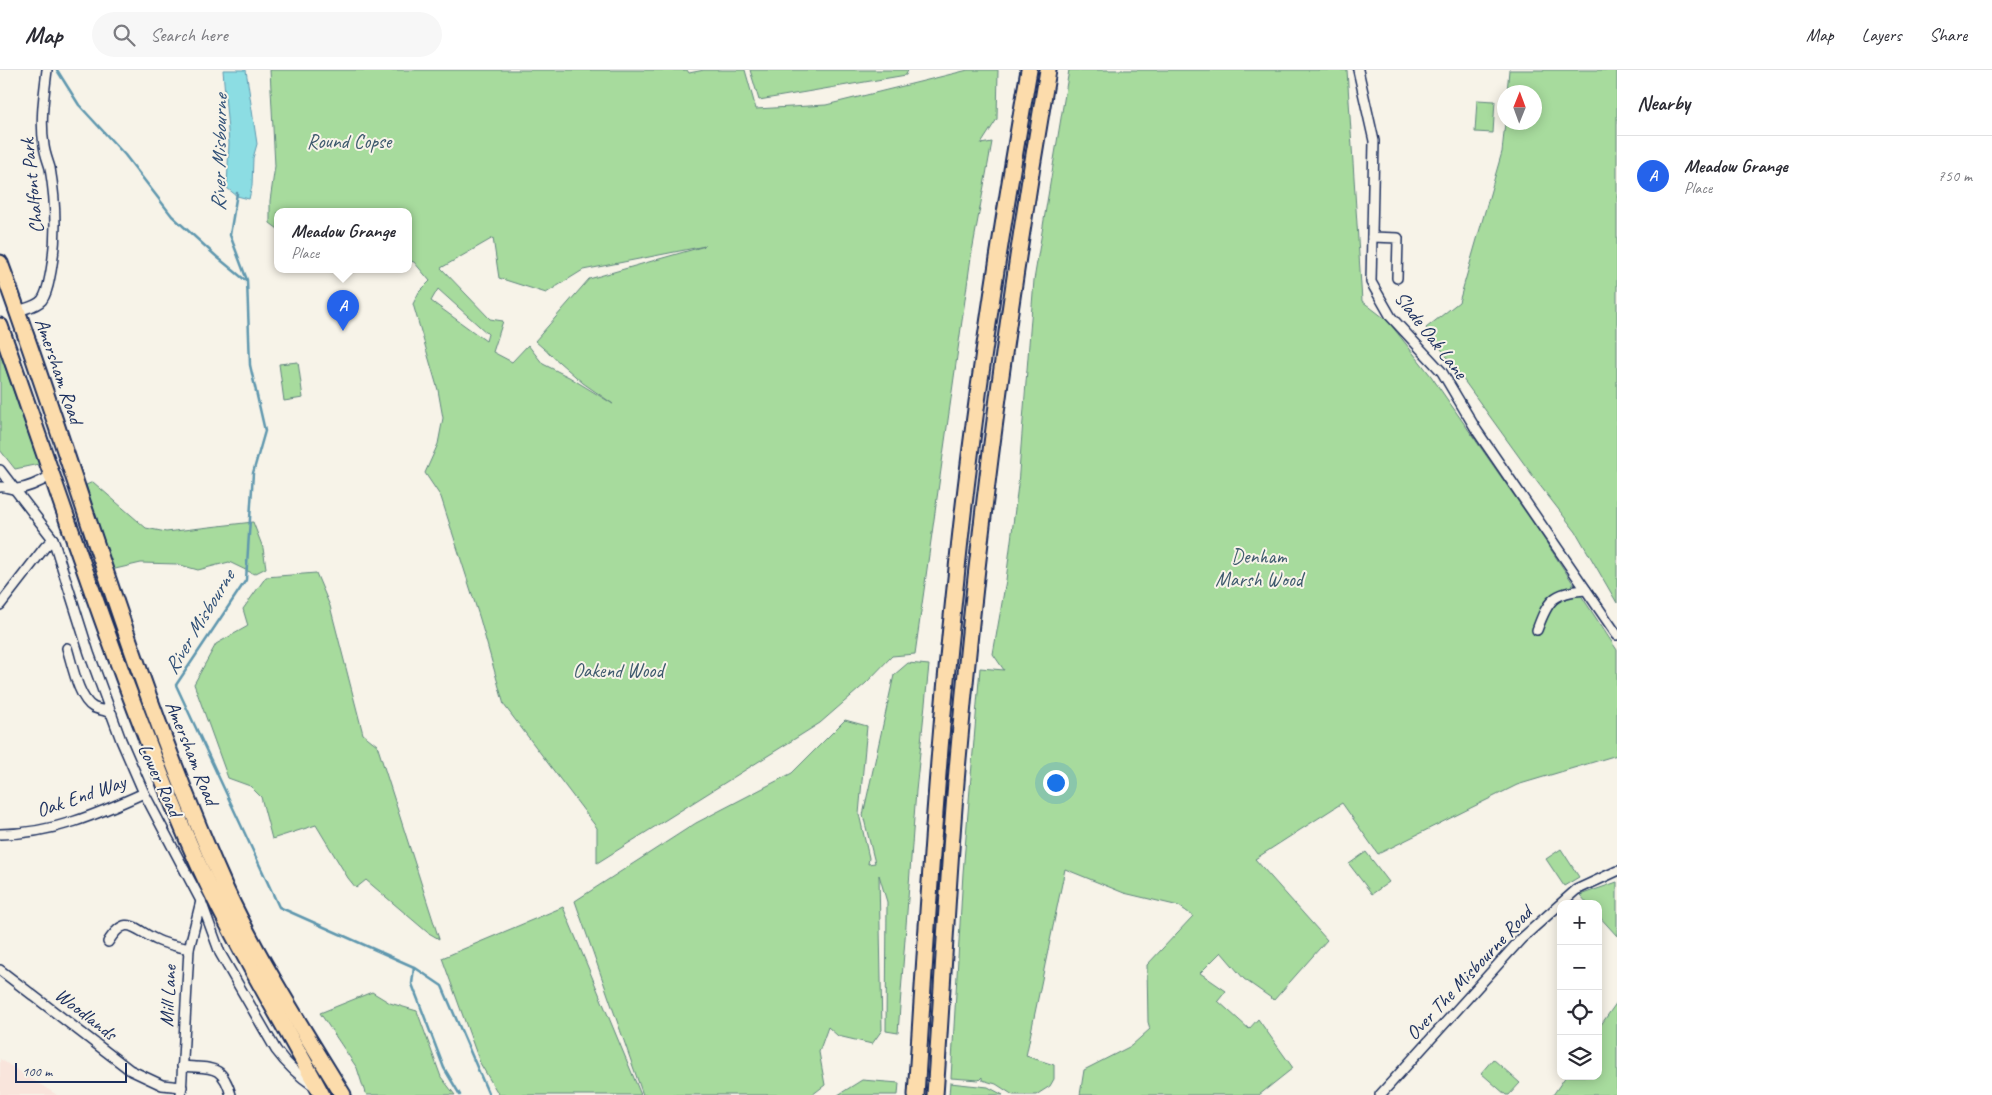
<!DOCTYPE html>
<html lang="en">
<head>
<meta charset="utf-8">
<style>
  :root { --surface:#fff; --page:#f7f7f7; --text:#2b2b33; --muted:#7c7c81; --line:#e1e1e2; --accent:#2563eb }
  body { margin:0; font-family:Caveat,sans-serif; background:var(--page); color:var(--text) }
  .controls { position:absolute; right:15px; bottom:15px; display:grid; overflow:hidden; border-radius:10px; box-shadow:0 2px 12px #0003 }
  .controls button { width:45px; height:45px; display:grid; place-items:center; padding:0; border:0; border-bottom:1px solid var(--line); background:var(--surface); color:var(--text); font:25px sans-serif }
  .compass { position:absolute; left:1497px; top:15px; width:45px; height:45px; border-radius:50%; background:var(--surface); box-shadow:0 2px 12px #0003; rotate:1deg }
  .scale { position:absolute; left:15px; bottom:12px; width:112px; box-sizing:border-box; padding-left:5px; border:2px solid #1b2f5e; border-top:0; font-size:14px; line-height:18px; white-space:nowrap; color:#1b2f5e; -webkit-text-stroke:4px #f7f3e8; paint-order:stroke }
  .you { position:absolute; left:1055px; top:712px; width:18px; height:18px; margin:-12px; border:4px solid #fff; border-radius:50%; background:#1a73e8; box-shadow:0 0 0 8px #1a73e833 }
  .badge { display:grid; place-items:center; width:32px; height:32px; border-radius:50%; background:var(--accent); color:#fff; font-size:16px; font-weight:700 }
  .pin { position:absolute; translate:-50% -41px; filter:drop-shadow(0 1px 2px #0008) }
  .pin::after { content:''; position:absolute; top:26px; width:18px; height:15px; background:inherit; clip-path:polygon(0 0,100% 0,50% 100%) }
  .popup { position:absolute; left:274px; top:138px; width:138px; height:65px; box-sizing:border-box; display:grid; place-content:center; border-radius:10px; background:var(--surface); filter:drop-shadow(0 1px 4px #0005); font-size:16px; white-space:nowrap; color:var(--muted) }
  .popup b { font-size:19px; color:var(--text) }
  .popup::after { content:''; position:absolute; left:50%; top:100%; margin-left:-10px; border:10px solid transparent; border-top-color:var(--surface) }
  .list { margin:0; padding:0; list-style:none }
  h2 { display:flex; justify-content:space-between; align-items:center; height:65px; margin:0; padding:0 20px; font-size:21px }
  h2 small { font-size:16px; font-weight:400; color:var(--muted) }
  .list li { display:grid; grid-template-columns:32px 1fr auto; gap:15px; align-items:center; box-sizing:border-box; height:80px; padding:0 20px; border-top:1px solid var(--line) }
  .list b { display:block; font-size:19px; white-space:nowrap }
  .list p { margin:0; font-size:16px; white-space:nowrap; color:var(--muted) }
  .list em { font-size:16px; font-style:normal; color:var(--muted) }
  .icon { flex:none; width:28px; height:28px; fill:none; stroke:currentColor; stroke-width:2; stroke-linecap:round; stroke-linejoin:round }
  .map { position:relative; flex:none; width:1617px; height:1025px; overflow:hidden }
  header { display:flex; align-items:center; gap:30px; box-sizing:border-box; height:70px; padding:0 25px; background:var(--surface); border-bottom:1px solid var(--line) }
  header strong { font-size:24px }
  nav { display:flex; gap:28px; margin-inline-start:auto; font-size:18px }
  .search { width:350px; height:45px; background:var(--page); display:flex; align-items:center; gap:12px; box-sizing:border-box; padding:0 18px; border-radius:28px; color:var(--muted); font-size:19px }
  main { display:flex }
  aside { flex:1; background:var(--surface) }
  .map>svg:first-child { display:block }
</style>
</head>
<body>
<header>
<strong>Map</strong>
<div class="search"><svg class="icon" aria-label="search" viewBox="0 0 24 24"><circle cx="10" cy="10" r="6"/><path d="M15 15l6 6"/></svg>Search here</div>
<nav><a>Map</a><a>Layers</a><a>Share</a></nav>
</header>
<main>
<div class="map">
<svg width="1617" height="1025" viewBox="0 0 1617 1025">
  <rect width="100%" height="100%" fill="#f7f3e8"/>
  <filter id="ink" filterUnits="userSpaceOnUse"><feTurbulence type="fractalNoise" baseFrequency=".02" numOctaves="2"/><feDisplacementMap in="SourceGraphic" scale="10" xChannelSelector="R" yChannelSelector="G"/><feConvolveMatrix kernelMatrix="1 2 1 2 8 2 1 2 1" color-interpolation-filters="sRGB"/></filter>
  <g filter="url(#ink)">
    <polygon fill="#f9e5dc" points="0,989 57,1025 0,1025"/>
    <g fill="#a7db9d" stroke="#61857e" fill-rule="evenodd">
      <path d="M270 0H687L689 3 704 0H745L756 39 826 35 968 0H998L997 49 981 74 992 72 971 187 915 584 892 586 866 613 820 653 597 793V758L504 635 480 549 441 427 425 403 438 374 443 348 438 320 413 234 419 222 430 211 414 192 408 190V142H278V159L270 153V131L275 96ZM493 168 499 208 546 223 583 200 705 176 589 209 535 271 583 313 613 334 569 307 543 294 528 275 512 292 493 282 503 251 490 249 441 198ZM438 219 488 264 486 271 431 231Z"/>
      <polygon points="750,0 908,0 906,5 759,30"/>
      <polygon points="1069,0 1347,0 1362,231 1388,251 1431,306 1538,460 1617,580 1617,685 1517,715 1378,784 1342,733 1255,789 1327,870 1274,930 1244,909 1221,882 1200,903 1226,921 1218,931 1249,959 1258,949 1293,998 1259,1025 1080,1025 1084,1000 1131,976 1150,959 1148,952 1147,895 1193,846 1179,836 1124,823 1065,799 1026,986 1054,995 1054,1009 1050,1016 1036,1025 1013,1025 996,1014 982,1010 982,1007 979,1010 951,1008 963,803 980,598 1004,600 993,584 1006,510 1018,415 1034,210"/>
      <polygon points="1509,0 1617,0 1617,533 1576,462 1538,413 1426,258 1459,232 1502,82 1505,53 1534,52 1534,22 1507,22"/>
      <polygon points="1477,30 1495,31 1493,63 1475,62"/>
      <polygon points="0,283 39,394 15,399 0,380"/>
      <polygon points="298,292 303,328 284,331 279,294"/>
      <polygon points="93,412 146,458 166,462 253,452 263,478 266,498 254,504 229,492 198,500 177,494 141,493 111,500 86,415"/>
      <polygon points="316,503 330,536 363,664 377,675 439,869 427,862 366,810 356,818 348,808 316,755 272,769 261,727 250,716 228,708 194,614 216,574 248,556 243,539 266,507"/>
      <polygon points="908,593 929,595 916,721 898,963 886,961 887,832 879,805 882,960 872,974 838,966 828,957 819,982 825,1015 812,1025 643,1025 575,831 696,753 792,703 845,650 867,656 859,744 869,788 868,794 875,793 863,745 894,605"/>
      <polygon points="1561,779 1579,807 1564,816 1546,789"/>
      <polygon points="1366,782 1389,812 1372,824 1349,794"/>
      <polygon points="1617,812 1617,866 1598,845 1598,834 1588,834 1580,825"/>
      <polygon points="563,837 641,1025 499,1025 480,993 442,888"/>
      <polygon points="372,922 390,933 417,941 441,1007 455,1025 367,1025 365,1023 357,998 320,943"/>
      <polygon points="1617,932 1617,1025 1553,1025 1566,1006 1598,1006 1598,959"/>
      <polygon points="1493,989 1520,1013 1509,1025 1506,1025 1481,1003"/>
      <polygon points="862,1010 899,1013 898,1025 838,1025"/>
      <polygon points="950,1013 988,1017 1003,1025 949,1025"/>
    </g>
    <polygon fill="#8cdde3" stroke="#5f97ae" points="223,0 246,0 257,74 253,88 252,116 249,129 237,126 227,118 229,73"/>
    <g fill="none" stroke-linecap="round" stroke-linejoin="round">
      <g stroke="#5f97ae" stroke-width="2.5">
        <polyline points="57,0 79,35 125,85 172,146 217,187 245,210"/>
        <polyline points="237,123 230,165 247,210 250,295 265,361 253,403 246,510 176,615 279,837 414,897 442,916 489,1025"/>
        <polyline points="414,897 412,914 444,998 460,1025"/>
      </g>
      <defs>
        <g id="street">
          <polyline points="1358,0 1374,71 1371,212 1391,247 1442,302 1477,361 1617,565"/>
          <polyline points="1372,167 1398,168 1397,208"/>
          <path d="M18 241C25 238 36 237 42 230 48 222 49 210 51 201 57 167 56 133 50 98 48 91 45 84 44 76 40 51 44 25 47 0"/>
          <path d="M0 400 53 469 89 583 121 670 144 723 201 831 220 883 276 980C287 995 299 1006 314 1016"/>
          <path d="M0 417C6 416 11 420 17 419 28 418 42 411 52 405"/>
          <polyline points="0,535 45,477 53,469"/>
          <path d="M1537 560C1548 530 1553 522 1586 520"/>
          <path d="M67 578C72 593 78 628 93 637 98 640 106 640 112 644"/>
          <path d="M0 764C52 764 98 744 144 723"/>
          <path d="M108 872C127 842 134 860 157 870 167 875 178 876 189 879"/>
          <polyline points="0,900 130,1000 162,1015 182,1017"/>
          <path d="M182 996C211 999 222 993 231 1025"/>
          <polyline points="181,1025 189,879 201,831"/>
          <polyline points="1380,1025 1521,869 1576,820 1617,801"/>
        </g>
        <g id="highway">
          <path d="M0 193C77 402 135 617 226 820 259 891 302 958 343 1025"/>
          <path d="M0 256C61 429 117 604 189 773 226 860 277 941 322 1025"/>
          <path d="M916 1025C927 856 937 687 955 518 972 345 999 172 1029 0"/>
          <path d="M935 1025C943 913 948 801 958 689 978 458 1009 228 1048 0"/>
        </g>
      </defs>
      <use href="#street" stroke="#1b2f5e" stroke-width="12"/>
      <use href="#highway" stroke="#1b2f5e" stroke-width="19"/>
      <use href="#street" stroke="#f7f3e8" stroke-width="9"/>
      <use href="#highway" stroke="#fcdcac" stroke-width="15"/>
    </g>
  </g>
  <g text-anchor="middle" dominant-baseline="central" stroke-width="4" stroke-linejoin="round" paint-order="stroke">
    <g font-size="20" fill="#3e5a6e" stroke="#f7f3e8">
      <text x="349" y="71">Round Copse</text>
      <text x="1259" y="486">Denham<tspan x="1259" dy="23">Marsh Wood</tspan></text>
      <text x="618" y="600">Oakend Wood</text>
    </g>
    <g font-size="20" fill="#1b2f5e" stroke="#f7f3e8">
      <text transform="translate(32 116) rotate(-96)">Chalfont Park</text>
      <text transform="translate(1431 265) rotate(52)">Slade Oak Lane</text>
      <text transform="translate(59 301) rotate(71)">Amersham Road</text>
      <text transform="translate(192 683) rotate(68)">Amersham Road</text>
      <text transform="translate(160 710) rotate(65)">Lower Road</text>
      <text transform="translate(81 726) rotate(-19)">Oak End Way</text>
      <text transform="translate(1469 903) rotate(-47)">Over The Misbourne Road</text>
      <text transform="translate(168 926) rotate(-87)">Mill Lane</text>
      <text transform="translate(86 944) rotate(38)">Woodlands</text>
    </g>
    <g font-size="21" font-style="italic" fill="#325279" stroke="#f7f3e8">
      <text transform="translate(219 83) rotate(-89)">River Misbourne</text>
      <text transform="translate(199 552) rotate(-59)">River Misbourne</text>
    </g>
  </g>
</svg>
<div class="controls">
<button>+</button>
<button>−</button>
<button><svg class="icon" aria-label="locate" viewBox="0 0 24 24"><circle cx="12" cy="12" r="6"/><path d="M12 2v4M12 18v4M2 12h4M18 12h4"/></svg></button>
<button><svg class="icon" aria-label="layers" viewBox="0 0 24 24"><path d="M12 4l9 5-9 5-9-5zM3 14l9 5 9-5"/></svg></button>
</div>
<svg class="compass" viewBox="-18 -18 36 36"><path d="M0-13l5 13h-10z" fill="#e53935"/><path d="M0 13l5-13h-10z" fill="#7c7c81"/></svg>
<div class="scale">100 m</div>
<div class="you"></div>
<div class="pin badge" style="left:343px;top:261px">A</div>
<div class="popup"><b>Meadow Grange</b>Place</div>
</div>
<aside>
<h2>Nearby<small></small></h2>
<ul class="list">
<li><span class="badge">A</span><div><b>Meadow Grange</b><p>Place</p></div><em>750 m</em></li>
</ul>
</aside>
</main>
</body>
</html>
